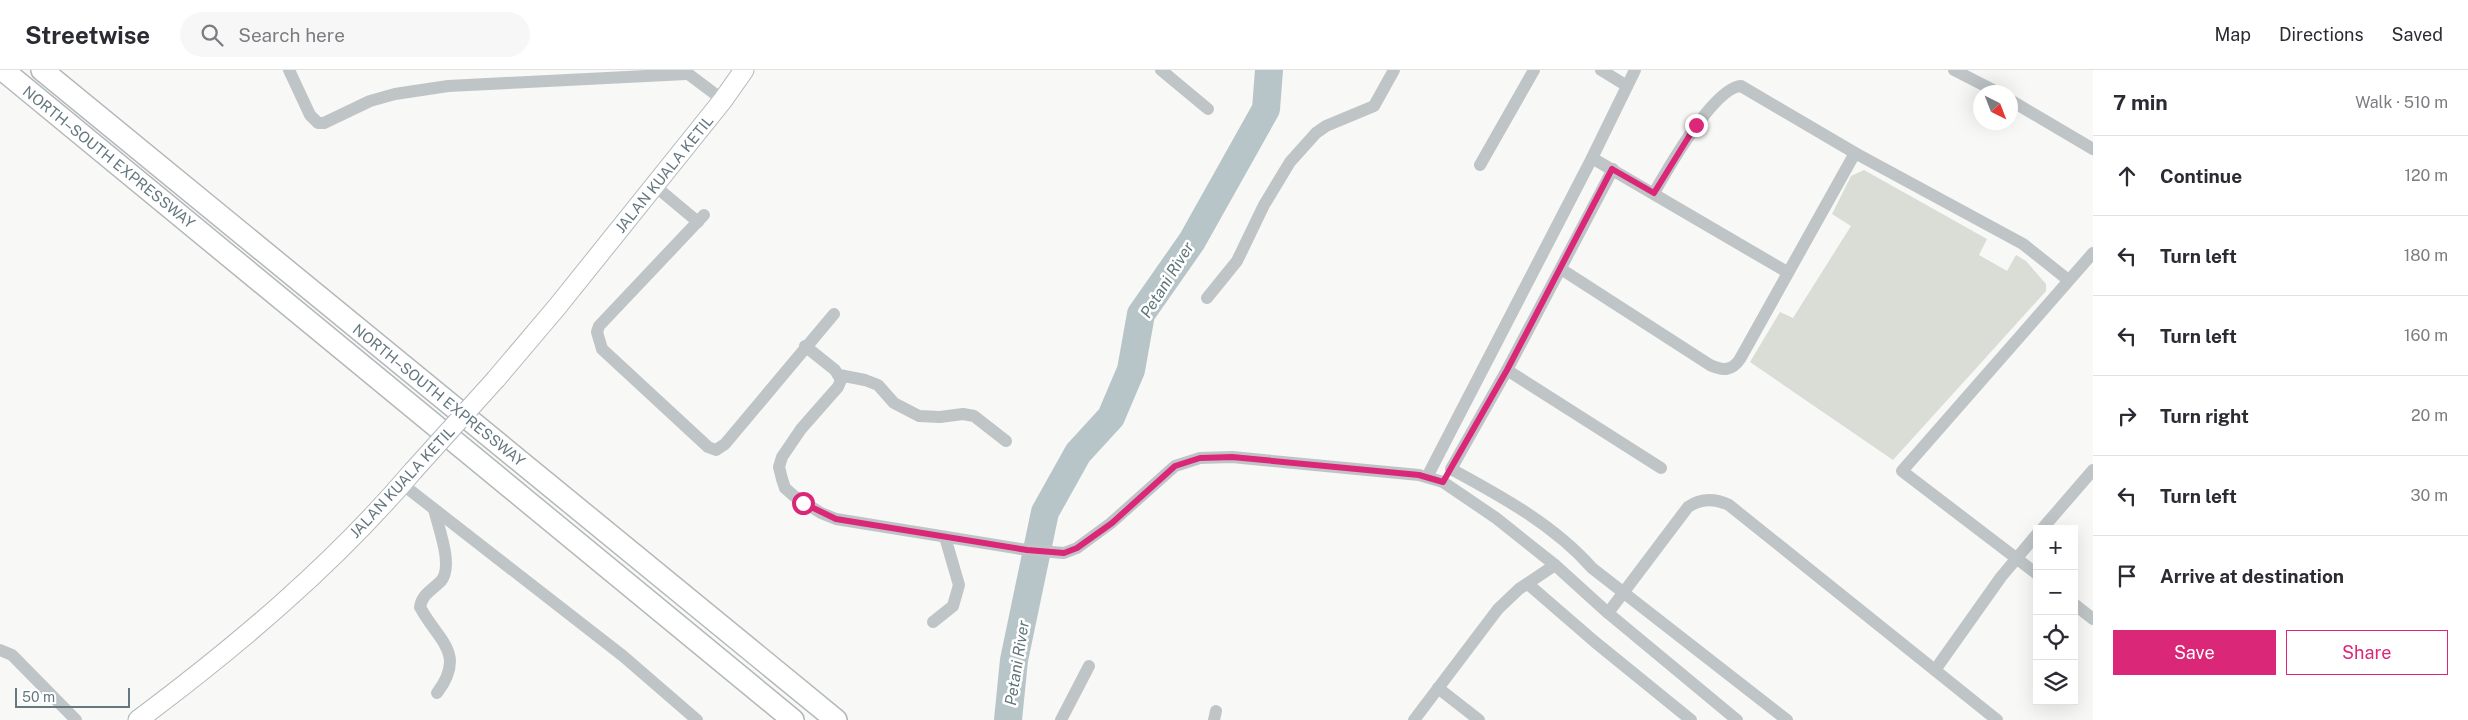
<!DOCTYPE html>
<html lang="en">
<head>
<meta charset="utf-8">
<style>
  :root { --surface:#fff; --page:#f7f7f7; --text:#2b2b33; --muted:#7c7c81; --line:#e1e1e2; --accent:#db2777 }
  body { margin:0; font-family:"Public Sans",sans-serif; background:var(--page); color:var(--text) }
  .controls { position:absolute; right:15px; bottom:15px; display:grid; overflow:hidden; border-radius:0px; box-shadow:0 5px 20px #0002 }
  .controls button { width:45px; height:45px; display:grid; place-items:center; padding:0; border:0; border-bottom:1px solid var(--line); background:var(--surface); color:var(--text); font:25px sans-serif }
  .compass { position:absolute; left:1973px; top:15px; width:45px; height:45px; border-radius:50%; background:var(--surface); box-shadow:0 5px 20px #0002; rotate:138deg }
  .scale { position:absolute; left:15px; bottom:12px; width:115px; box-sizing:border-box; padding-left:5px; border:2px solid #65787f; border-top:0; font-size:14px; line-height:18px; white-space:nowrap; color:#65787f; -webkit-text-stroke:4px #fff; paint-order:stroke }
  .stop { position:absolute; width:15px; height:15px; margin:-11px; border:4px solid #db2777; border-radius:50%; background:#fff }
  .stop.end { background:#db2777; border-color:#fff; box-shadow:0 1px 5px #0008 }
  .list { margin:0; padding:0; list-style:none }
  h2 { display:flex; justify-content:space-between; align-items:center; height:65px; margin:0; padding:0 20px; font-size:21px }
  h2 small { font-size:16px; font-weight:400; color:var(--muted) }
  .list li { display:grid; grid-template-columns:32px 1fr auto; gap:15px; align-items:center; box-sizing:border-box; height:80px; padding:0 20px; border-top:1px solid var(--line) }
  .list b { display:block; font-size:19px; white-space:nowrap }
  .list em { font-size:16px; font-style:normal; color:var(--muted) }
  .actions { display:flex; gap:10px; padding:15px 20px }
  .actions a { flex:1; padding:11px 0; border:1px solid var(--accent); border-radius:0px; text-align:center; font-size:18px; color:var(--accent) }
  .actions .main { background:var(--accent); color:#fff }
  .icon { flex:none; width:28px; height:28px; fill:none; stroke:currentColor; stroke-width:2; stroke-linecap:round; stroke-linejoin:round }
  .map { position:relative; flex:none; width:2093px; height:650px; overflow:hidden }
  header { display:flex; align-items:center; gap:30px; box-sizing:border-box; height:70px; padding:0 25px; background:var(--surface); border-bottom:1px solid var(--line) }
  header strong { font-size:24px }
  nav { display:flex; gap:28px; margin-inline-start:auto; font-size:18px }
  .search { width:350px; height:45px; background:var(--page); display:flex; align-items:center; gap:12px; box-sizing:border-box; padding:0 18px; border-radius:28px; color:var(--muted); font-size:19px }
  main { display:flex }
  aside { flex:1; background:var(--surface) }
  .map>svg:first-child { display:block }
</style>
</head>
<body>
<header>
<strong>Streetwise</strong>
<div class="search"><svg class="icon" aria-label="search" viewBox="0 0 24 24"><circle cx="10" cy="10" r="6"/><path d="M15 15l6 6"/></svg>Search here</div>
<nav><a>Map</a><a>Directions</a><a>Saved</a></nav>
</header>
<main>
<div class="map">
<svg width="2093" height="650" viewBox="0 0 2093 650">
  <rect width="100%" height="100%" fill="#f8f8f6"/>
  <polygon fill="#d9ddd5" points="1864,100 1987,169 1979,185 2007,201 2016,185 2026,191 2046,214 2046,221 1893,390 1750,292 1780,242 1793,248 1851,156 1832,144 1851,106"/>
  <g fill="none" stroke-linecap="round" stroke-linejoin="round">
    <polyline stroke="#b8c5c8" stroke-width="28" points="1008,650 1014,590 1045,442 1078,383 1111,347 1131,300 1141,244 1192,171 1266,39 1269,0"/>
    <defs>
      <g id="primary">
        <polyline points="496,309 557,237 723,30 744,0"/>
        <path d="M138 650C237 576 333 495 413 401"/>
      </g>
      <g id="motorway">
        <polyline points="3,0 793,650"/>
        <polyline points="42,0 836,650"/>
      </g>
    </defs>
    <use href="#primary" stroke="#b3b9bc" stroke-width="21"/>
    <use href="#motorway" stroke="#b3b8ba" stroke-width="24"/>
    <g stroke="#bfc5c7" stroke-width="12">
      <polyline points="289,0 310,45 318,53 324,53 370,31 395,24 448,16 686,4"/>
      <polyline points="683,0 723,30"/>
      <polyline points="1161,0 1208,39"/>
      <polyline points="1601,0 1627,16"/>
      <polyline points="1954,0 1997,22"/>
      <polyline points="2010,30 2093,79"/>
      <polyline points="1592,88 1787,202"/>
      <polyline points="1480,95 1534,0"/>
      <path d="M1613 99 1507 300 1451 399C1501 426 1554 455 1592 498L1787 650"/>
      <polyline points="655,116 698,152"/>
      <path d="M1654 123C1667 100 1714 17 1741 16L1855 83 2023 174 2067 209"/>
      <polyline points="704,145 599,256 597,262 602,279 708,377 716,380 725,374 834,244"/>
      <path d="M1561 199 1710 295C1723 301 1732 301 1740 289L1855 83"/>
      <polyline points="1207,228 1237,191 1264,135 1290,92 1316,63 1326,56 1374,36 1394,0"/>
      <polyline points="805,276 835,300 841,310 838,317 801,359 782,387 779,397 782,409 785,418 794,426 821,443 836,449 1027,480 1064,483 1077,478 1111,453 1175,396 1200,388 1232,387 1419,405 1443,412 1496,448 1555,495 1608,543 1737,650"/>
      <polyline points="1507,300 1661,398"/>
      <polyline points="839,305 865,310 878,315 894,333 919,346 940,347 963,344 974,346 1006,371"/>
      <polyline points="1427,407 1592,88 1635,0"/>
      <polyline points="402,414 623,586 697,650"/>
      <path d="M434 439C438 457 454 496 441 511 432 520 422 524 420 537 438 571 467 583 437 623"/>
      <polyline points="2042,459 2093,400"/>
      <polyline points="2037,504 1902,401 2093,183"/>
      <polyline points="1528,514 1595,572 1691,650"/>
      <polyline points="2074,534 2093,549"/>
      <path d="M1608 543 1688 437C1701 428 1714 428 1729 435L1997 650"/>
      <polyline points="933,552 953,536 959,515 945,467"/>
      <polyline points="0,580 12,585 76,650"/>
      <polyline points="1935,600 2001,507 2037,464"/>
      <polyline points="1438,618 1479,650"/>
      <polyline points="1061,650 1089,596"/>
      <polyline points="1214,650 1216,641"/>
      <polyline points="1414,650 1498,539 1519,519 1555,495"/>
    </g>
    <use href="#primary" stroke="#fff" stroke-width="19"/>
    <use href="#motorway" stroke="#fff" stroke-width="21"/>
    <defs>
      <polyline id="primary-bridge" points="413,401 496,309"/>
    </defs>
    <use href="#primary-bridge" stroke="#b3b9bc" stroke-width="21" stroke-linecap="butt"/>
    <use href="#primary-bridge" stroke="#fff" stroke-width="19"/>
  </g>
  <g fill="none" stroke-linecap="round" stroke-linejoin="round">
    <polyline stroke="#db2777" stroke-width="6" points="803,433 836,449 1027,480 1064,483 1077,478 1112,453 1175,396 1200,388 1232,387 1419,405 1443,412 1507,300 1612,99 1654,123 1696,55"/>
  </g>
  <g text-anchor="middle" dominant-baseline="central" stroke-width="5" stroke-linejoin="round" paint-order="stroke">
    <g font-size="15" fill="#65787f" stroke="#fff">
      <text transform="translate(109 87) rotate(39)">NORTH–SOUTH EXPRESSWAY</text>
      <text transform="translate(664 104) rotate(-51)">JALAN KUALA KETIL</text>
      <text transform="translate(439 325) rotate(39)">NORTH–SOUTH EXPRESSWAY</text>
      <text transform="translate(402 412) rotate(-47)">JALAN KUALA KETIL</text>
    </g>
    <g font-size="16" font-style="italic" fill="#607679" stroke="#fff">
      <text transform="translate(1167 210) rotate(-58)">Petani River</text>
      <text transform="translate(1017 593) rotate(-81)">Petani River</text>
    </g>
  </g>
</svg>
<div class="controls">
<button>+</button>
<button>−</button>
<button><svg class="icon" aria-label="locate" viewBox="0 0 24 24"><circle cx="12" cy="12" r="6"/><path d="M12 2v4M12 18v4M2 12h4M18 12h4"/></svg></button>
<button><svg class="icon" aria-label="layers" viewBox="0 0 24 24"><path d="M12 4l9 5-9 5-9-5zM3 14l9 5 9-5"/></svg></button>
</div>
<svg class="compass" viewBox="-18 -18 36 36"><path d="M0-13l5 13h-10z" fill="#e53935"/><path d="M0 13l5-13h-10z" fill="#7c7c81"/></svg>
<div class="scale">50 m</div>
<div class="stop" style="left:803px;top:433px"></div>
<div class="stop end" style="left:1696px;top:55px"></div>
</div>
<aside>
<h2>7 min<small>Walk · 510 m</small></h2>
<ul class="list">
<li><svg class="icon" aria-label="ahead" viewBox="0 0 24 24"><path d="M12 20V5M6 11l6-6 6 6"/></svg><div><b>Continue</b></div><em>120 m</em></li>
<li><svg class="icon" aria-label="left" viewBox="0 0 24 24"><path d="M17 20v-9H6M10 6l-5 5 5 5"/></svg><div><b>Turn left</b></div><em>180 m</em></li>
<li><svg class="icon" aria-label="left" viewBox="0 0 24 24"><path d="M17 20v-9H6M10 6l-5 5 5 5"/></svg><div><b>Turn left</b></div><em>160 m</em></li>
<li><svg class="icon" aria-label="right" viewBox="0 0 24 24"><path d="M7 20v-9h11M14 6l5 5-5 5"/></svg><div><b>Turn right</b></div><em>20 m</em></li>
<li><svg class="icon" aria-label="left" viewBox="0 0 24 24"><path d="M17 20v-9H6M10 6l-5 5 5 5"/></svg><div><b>Turn left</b></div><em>30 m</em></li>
<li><svg class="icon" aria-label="arrive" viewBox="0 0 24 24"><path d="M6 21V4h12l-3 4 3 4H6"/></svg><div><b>Arrive at destination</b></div></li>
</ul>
<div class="actions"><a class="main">Save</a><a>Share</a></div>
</aside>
</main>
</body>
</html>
